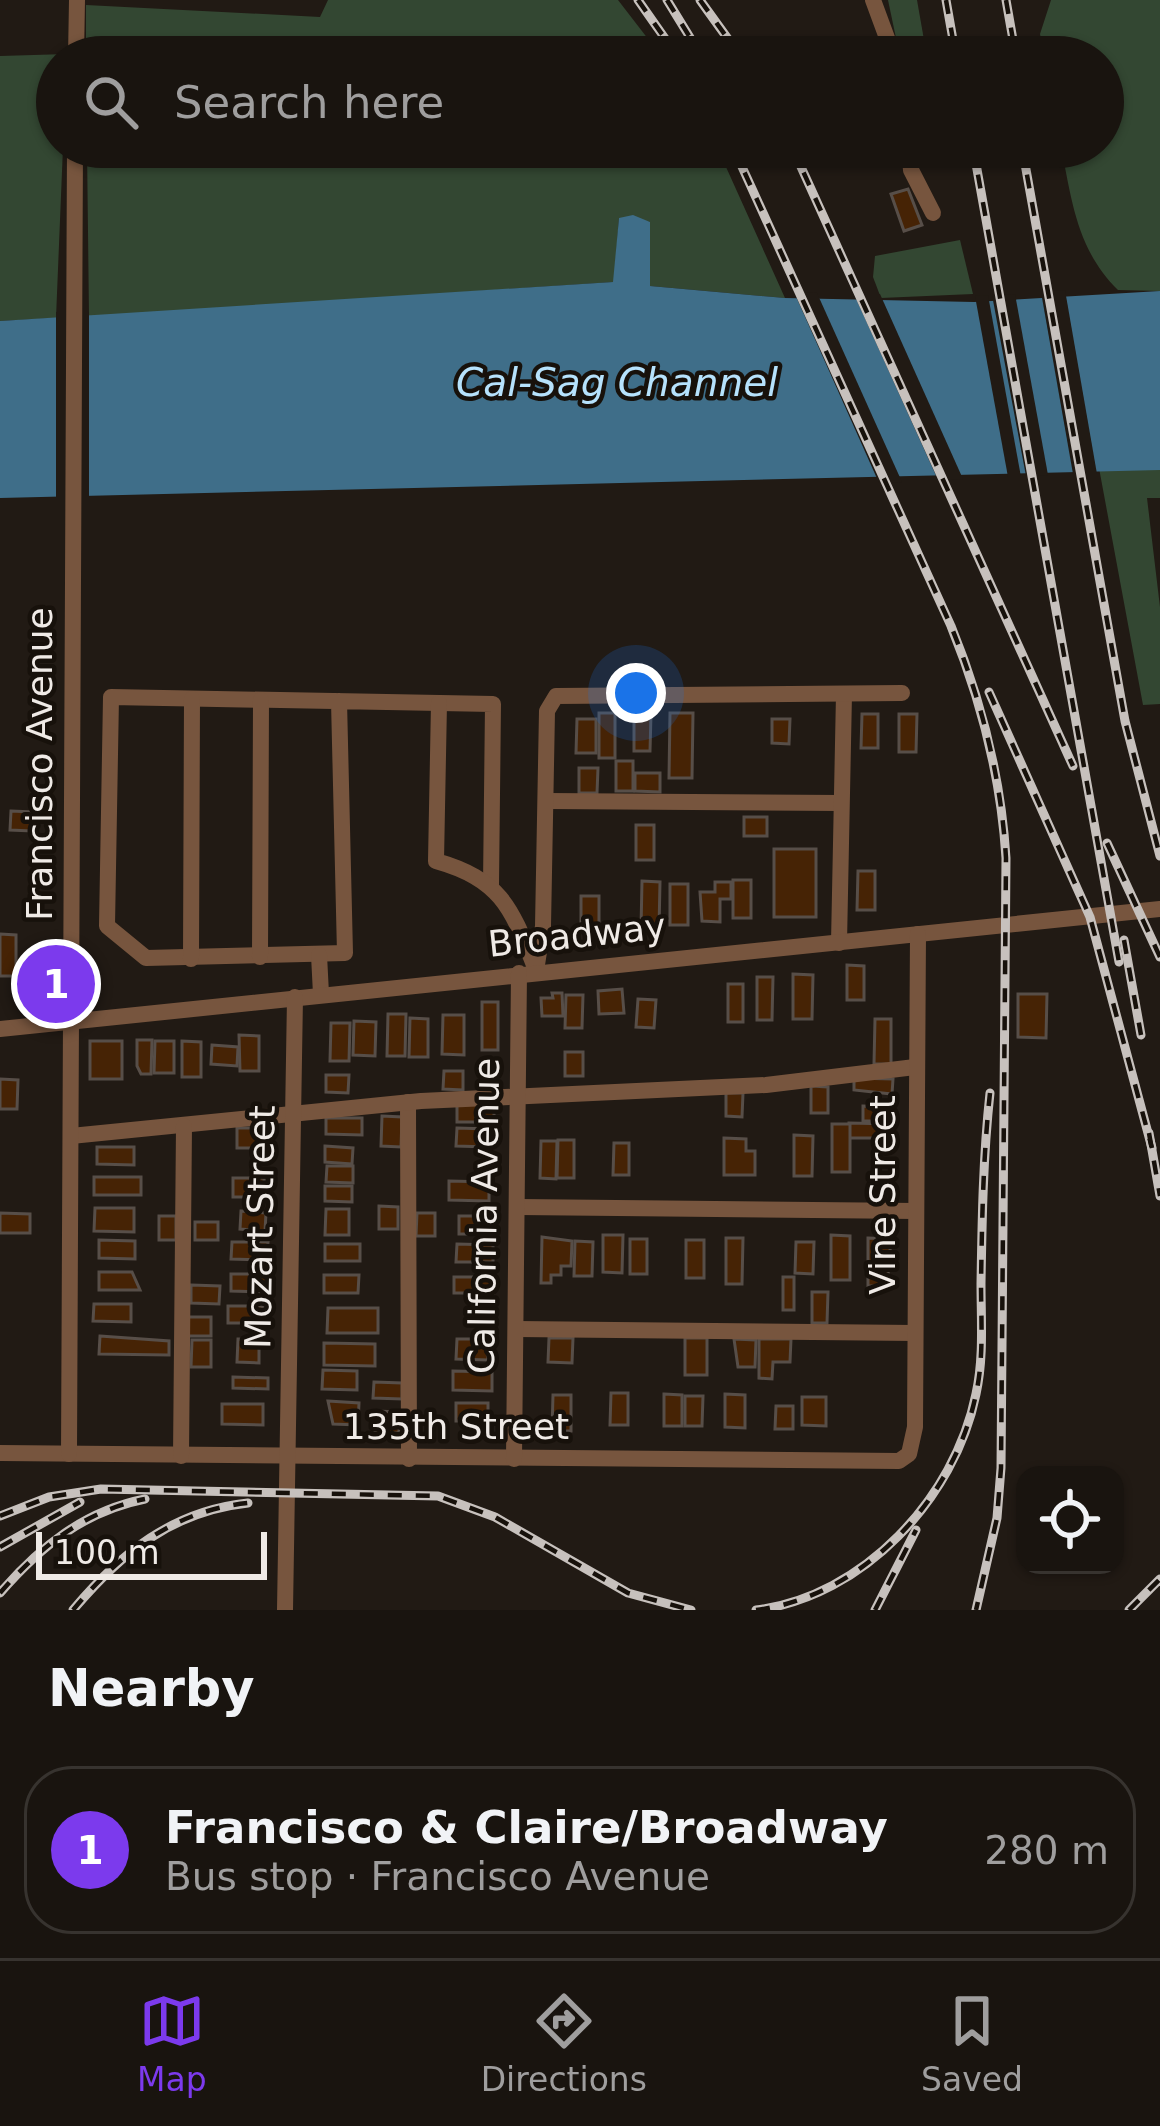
<!DOCTYPE html>
<html lang="en">
<head>
<meta charset="utf-8">
<style>
  :root { --surface:#19140f; --page:#221d18; --text:#f1f3f6; --muted:#9f9e9e; --line:#37332f; --accent:#7c3aed }
  body { margin:0; font-family:"DejaVu Sans",sans-serif; background:var(--page); color:var(--text) }
  .controls { position:absolute; right:36px; bottom:36px; display:grid; overflow:hidden; border-radius:24px; box-shadow:0 3px 9px #0004 }
  .controls button { width:108px; height:108px; display:grid; place-items:center; padding:0; border:0; border-bottom:3px solid var(--line); background:var(--surface); color:var(--text); font:60px sans-serif }
  .scale { position:absolute; left:36px; bottom:30px; width:231px; box-sizing:border-box; padding-left:12px; border:6px solid #efeae6; border-top:0; font-size:33px; line-height:42px; white-space:nowrap; color:#efeae6; -webkit-text-stroke:9px #17110b; paint-order:stroke }
  .you { position:absolute; left:636px; top:693px; width:42px; height:42px; margin:-30px; border:9px solid #fff; border-radius:50%; background:#1a73e8; box-shadow:0 0 0 18px #1a73e833 }
  .badge { display:grid; place-items:center; width:78px; height:78px; border-radius:50%; background:var(--accent); color:#fff; font-size:39px; font-weight:700 }
  .pin { position:absolute; translate:-50% -50%; border:6px solid #fff; box-shadow:0 3px 12px #0006 }
  .list { margin:0; padding:0; list-style:none }
  h2 { display:flex; justify-content:space-between; align-items:center; height:156px; margin:0; padding:0 48px; font-size:51px }
  h2 small { font-size:39px; font-weight:400; color:var(--muted) }
  .list li { display:grid; grid-template-columns:78px 1fr auto; gap:36px; align-items:center; box-sizing:border-box; height:168px; margin:0 24px 24px; padding:0 24px; border:3px solid var(--line); border-radius:48px }
  .list b { display:block; font-size:45px; white-space:nowrap }
  .list p { margin:0; font-size:39px; white-space:nowrap; color:var(--muted) }
  .list em { font-size:39px; font-style:normal; color:var(--muted) }
  .icon { flex:none; width:66px; height:66px; fill:none; stroke:currentColor; stroke-width:2; stroke-linecap:round; stroke-linejoin:round }
  .map { position:relative; flex:none; width:1160px; height:1610px; overflow:hidden }
  .search { position:absolute; background:var(--surface); box-shadow:0 3px 9px #0004; left:36px; right:36px; top:36px; height:132px; display:flex; align-items:center; gap:30px; box-sizing:border-box; padding:0 42px; border-radius:66px; color:var(--muted); font-size:45px }
  .sheet { height:348px; background:var(--surface) }
  nav { display:flex; justify-content:space-around; align-items:center; box-sizing:border-box; height:168px; border-top:3px solid var(--line); background:var(--surface); font-size:33px; color:var(--muted) }
  nav a { display:grid; justify-items:center; gap:6px }
  nav .on { color:var(--accent) }
  .map>svg:first-child { display:block }
</style>
</head>
<body>
<div class="map">
<svg width="1160" height="1610" viewBox="0 0 1160 1610">
  <rect width="100%" height="100%" fill="#211a14"/>
  <g fill="#334732">
    <polygon points="328,0 618,0 662,57 86,57 86,5 320,17"/>
    <polygon points="888,0 917,0 927,57 900,57"/>
    <path d="M1051 0H1160V291L1118 290C1077 250 1072 201 1061 147H1103V57H1044L1040 34Z"/>
    <polygon points="67,54 57,57 57,147 63,147 56,318 0,321 0,56"/>
    <polygon points="87,147 717,147 785,298 650,286 650,222 619,218 614,282 89,317"/>
    <polygon points="960,240 973,294 881,298 873,277 875,256"/>
    <polygon points="1099,468 1160,470 1160,498 1147,498 1160,607 1160,704 1143,705"/>
  </g>
  <polygon fill="#3f6e89" points="633,215 650,222 650,286 785,298 974,302 1160,291 1160,470 0,498 0,321 613,282 619,218"/>
  <g fill="#211a14">
    <polygon points="1065,290 1097,474 1073,474 1041,292"/>
    <polygon points="794,292 817,293 902,482 879,483"/>
    <polygon points="854,294 880,294 963,479 938,480"/>
    <polygon points="1015,294 1048,475 1026,476 992,295"/>
    <polygon points="988,295 1021,477 1008,477 975,296"/>
    <rect x="56" y="312" width="33" height="188"/>
  </g>
  <g fill="#462305" stroke="#574e48" stroke-width="3">
    <polygon points="908,189 922,225 904,231 891,194"/>
    <rect x="599" y="713" width="16" height="45"/>
    <polygon points="670,713 693,713 692,778 669,778"/>
    <polygon points="634,714 651,714 650,751 634,751"/>
    <polygon points="862,714 878,714 878,748 861,748"/>
    <polygon points="899,714 917,714 916,752 899,752"/>
    <polygon points="577,719 596,719 596,753 576,753"/>
    <polygon points="772,719 790,719 789,744 772,743"/>
    <rect x="616" y="761" width="17" height="30"/>
    <polygon points="579,768 598,768 597,793 579,793"/>
    <polygon points="635,773 660,773 660,792 635,791"/>
    <polygon points="11,811 33,812 32,831 10,830"/>
    <rect x="744" y="817" width="23" height="19"/>
    <rect x="636" y="825" width="18" height="35"/>
    <rect x="774" y="849" width="42" height="68"/>
    <polygon points="858,871 875,871 875,910 857,910"/>
    <rect x="733" y="880" width="18" height="38"/>
    <polygon points="642,881 660,882 659,929 641,929"/>
    <polygon points="715,882 731,882 731,899 720,899 720,922 702,921 700,892 715,892"/>
    <rect x="670" y="884" width="18" height="41"/>
    <rect x="581" y="896" width="18" height="36"/>
    <polygon points="0,934 16,935 16,976 0,976"/>
    <polygon points="847,965 864,966 864,1000 847,1000"/>
    <polygon points="793,974 813,975 812,1019 793,1019"/>
    <polygon points="757,977 773,977 772,1020 757,1020"/>
    <rect x="728" y="984" width="15" height="38"/>
    <polygon points="622,989 624,1013 599,1014 598,991"/>
    <polygon points="552,993 562,993 563,1016 542,1016 541,998 553,998"/>
    <polygon points="1018,994 1047,994 1046,1038 1018,1037"/>
    <polygon points="566,995 583,995 582,1028 565,1028"/>
    <polygon points="638,999 656,1000 654,1028 636,1027"/>
    <rect x="482" y="1002" width="16" height="48"/>
    <polygon points="388,1014 406,1014 405,1056 387,1056"/>
    <polygon points="443,1015 464,1015 464,1055 442,1054"/>
    <polygon points="410,1018 428,1019 428,1057 409,1057"/>
    <polygon points="875,1019 891,1019 891,1064 874,1064"/>
    <polygon points="354,1021 376,1022 375,1056 353,1055"/>
    <polygon points="331,1023 350,1023 349,1061 330,1061"/>
    <polygon points="239,1035 259,1036 259,1071 240,1071"/>
    <polygon points="137,1040 152,1040 151,1074 141,1074 137,1066"/>
    <rect x="90" y="1041" width="32" height="38"/>
    <polygon points="155,1041 174,1041 174,1073 154,1073"/>
    <polygon points="182,1041 201,1042 201,1077 182,1077"/>
    <polygon points="212,1045 238,1047 237,1066 211,1064"/>
    <rect x="565" y="1052" width="18" height="24"/>
    <polygon points="444,1071 463,1071 463,1090 443,1089"/>
    <polygon points="326,1075 349,1075 348,1093 326,1092"/>
    <polygon points="854,1078 893,1079 892,1094 854,1090"/>
    <polygon points="0,1079 18,1080 17,1109 0,1109"/>
    <polygon points="811,1086 828,1087 828,1113 811,1113"/>
    <polygon points="726,1093 743,1093 742,1117 726,1116"/>
    <rect x="457" y="1104" width="37" height="18"/>
    <polygon points="863,1106 892,1107 892,1121 863,1121"/>
    <polygon points="382,1116 402,1117 401,1147 381,1146"/>
    <polygon points="326,1118 362,1118 362,1135 326,1134"/>
    <polygon points="849,1123 892,1124 892,1138 849,1138"/>
    <rect x="832" y="1124" width="18" height="48"/>
    <polygon points="237,1128 267,1128 267,1141 257,1141 257,1148 237,1148"/>
    <polygon points="457,1128 489,1129 489,1147 456,1146"/>
    <polygon points="794,1135 813,1136 812,1176 794,1176"/>
    <polygon points="724,1138 746,1139 746,1151 755,1151 755,1175 724,1175"/>
    <polygon points="558,1140 574,1140 574,1178 557,1178"/>
    <polygon points="541,1141 557,1141 556,1179 540,1178"/>
    <polygon points="614,1143 629,1143 629,1175 613,1175"/>
    <polygon points="325,1146 353,1148 352,1164 325,1162"/>
    <polygon points="97,1147 134,1147 134,1165 97,1164"/>
    <polygon points="327,1166 353,1166 353,1183 326,1182"/>
    <rect x="94" y="1177" width="47" height="18"/>
    <rect x="233" y="1178" width="31" height="19"/>
    <polygon points="449,1181 489,1182 489,1201 449,1200"/>
    <polygon points="325,1186 352,1186 352,1202 325,1201"/>
    <polygon points="379,1206 398,1207 398,1229 379,1229"/>
    <polygon points="95,1208 134,1208 134,1232 94,1231"/>
    <polygon points="326,1209 349,1209 349,1235 325,1235"/>
    <polygon points="241,1211 266,1213 265,1231 240,1229"/>
    <polygon points="0,1213 30,1214 30,1233 0,1233"/>
    <polygon points="417,1213 435,1213 435,1236 416,1236"/>
    <rect x="159" y="1216" width="17" height="24"/>
    <rect x="459" y="1216" width="30" height="18"/>
    <rect x="195" y="1222" width="23" height="18"/>
    <polygon points="603,1235 623,1235 622,1273 603,1272"/>
    <polygon points="831,1235 850,1236 850,1280 831,1280"/>
    <polygon points="542,1237 572,1241 571,1266 561,1266 561,1275 551,1275 551,1283 541,1283"/>
    <polygon points="726,1238 743,1238 742,1284 726,1284"/>
    <polygon points="868,1238 891,1239 887,1286 868,1286"/>
    <rect x="630" y="1239" width="17" height="35"/>
    <polygon points="99,1240 135,1241 135,1259 99,1258"/>
    <rect x="686" y="1240" width="18" height="38"/>
    <polygon points="575,1241 593,1242 592,1276 574,1276"/>
    <polygon points="232,1242 268,1242 267,1260 231,1259"/>
    <polygon points="796,1242 814,1242 813,1274 795,1273"/>
    <rect x="325" y="1244" width="35" height="17"/>
    <polygon points="457,1244 493,1245 493,1262 456,1262"/>
    <polygon points="99,1272 132,1272 140,1290 99,1290"/>
    <polygon points="231,1274 269,1274 268,1292 231,1291"/>
    <polygon points="324,1275 359,1275 358,1293 324,1293"/>
    <polygon points="454,1277 494,1277 493,1293 454,1293"/>
    <rect x="783" y="1277" width="11" height="33"/>
    <polygon points="191,1285 220,1286 219,1304 191,1303"/>
    <polygon points="812,1292 828,1292 827,1323 812,1323"/>
    <polygon points="94,1304 131,1304 131,1322 93,1321"/>
    <rect x="228" y="1306" width="35" height="17"/>
    <polygon points="328,1308 378,1308 378,1333 327,1333"/>
    <rect x="188" y="1317" width="23" height="19"/>
    <polygon points="100,1336 169,1341 169,1355 99,1354"/>
    <polygon points="549,1338 573,1338 572,1363 548,1362"/>
    <rect x="685" y="1338" width="22" height="37"/>
    <polygon points="238,1339 259,1340 259,1363 237,1362"/>
    <polygon points="457,1339 488,1339 488,1360 456,1359"/>
    <polygon points="734,1339 756,1340 755,1367 738,1367"/>
    <polygon points="759,1339 791,1339 790,1362 773,1362 772,1379 759,1378"/>
    <polygon points="192,1340 211,1340 211,1367 191,1367"/>
    <polygon points="324,1343 375,1344 375,1366 324,1365"/>
    <polygon points="323,1370 357,1371 357,1390 322,1389"/>
    <polygon points="453,1371 492,1372 492,1391 453,1390"/>
    <polygon points="233,1377 268,1378 268,1389 233,1388"/>
    <polygon points="374,1382 402,1383 402,1399 373,1398"/>
    <polygon points="611,1393 628,1393 628,1425 610,1425"/>
    <polygon points="664,1394 682,1395 682,1426 664,1426"/>
    <polygon points="725,1394 745,1395 745,1428 725,1427"/>
    <polygon points="553,1395 571,1395 571,1431 552,1431"/>
    <polygon points="685,1396 703,1396 702,1426 685,1426"/>
    <polygon points="802,1397 826,1397 826,1426 802,1425"/>
    <polygon points="328,1401 359,1403 358,1425 333,1424"/>
    <rect x="456" y="1403" width="32" height="18"/>
    <polygon points="222,1404 263,1404 263,1425 222,1424"/>
    <polygon points="776,1406 793,1406 793,1429 775,1429"/>
    <polygon points="375,1411 399,1412 399,1433 375,1433"/>
  </g>
  <g fill="none" stroke-linecap="round" stroke-linejoin="round">
    <g stroke="#77553e" stroke-width="16">
      <polyline points="873,0 894,57"/>
      <polyline points="76,57 77,0"/>
      <polyline points="909,147 911,170 933,213"/>
      <polyline points="339,701 345,953 146,958 107,926 111,697 493,704 491,885"/>
      <path d="M439 703 436 861C503 880 512 910 536 970"/>
      <polyline points="547,801 841,803"/>
      <polyline points="839,943 844,694"/>
      <polyline points="319,955 321,994"/>
      <polyline points="260,957 261,700"/>
      <polyline points="191,959 192,699"/>
      <polyline points="536,971 543,926 547,711 556,696 902,693"/>
      <polyline points="0,1029 1160,909"/>
      <polyline points="408,1102 409,1459"/>
      <polyline points="71,1136 421,1101 766,1085 915,1067"/>
      <polyline points="519,1207 916,1211"/>
      <polyline points="517,1329 915,1333"/>
      <polyline points="0,1453 899,1461 909,1454 915,1427 918,934"/>
      <polyline points="69,1454 75,147"/>
      <polyline points="181,1456 184,1126"/>
      <polyline points="514,1459 519,973"/>
      <polyline points="285,1610 295,997"/>
    </g>
    <defs>
      <g id="rail">
        <polyline points="638,0 678,57"/>
        <polyline points="667,0 702,57"/>
        <polyline points="700,0 741,57"/>
        <polyline points="946,0 956,57"/>
        <polyline points="1006,0 1016,57"/>
        <path d="M733 147 951 626C982 702 1001 777 1006 858L1001 1468 997 1518 976 1610"/>
        <polyline points="792,147 1073,766"/>
        <polyline points="973,147 1119,962"/>
        <polyline points="1022,147 1125,721 1160,856"/>
        <polyline points="989,692 1090,917 1152,1148"/>
        <polyline points="1107,843 1160,957"/>
        <polyline points="1124,940 1141,1035"/>
        <polyline points="1149,1133 1160,1196"/>
        <polyline points="0,1516 49,1497 101,1489 438,1496 495,1517 628,1593 691,1610"/>
        <polyline points="0,1547 80,1502"/>
        <path d="M0 1593C40 1547 84 1511 145 1499"/>
        <path d="M73 1610C121 1553 172 1511 248 1503"/>
        <path d="M756 1610C863 1597 955 1498 976 1394 984 1358 981 1320 981 1284 982 1220 983 1157 990 1093"/>
        <polyline points="875,1610 916,1530"/>
        <polyline points="1129,1610 1160,1579"/>
      </g>
    </defs>
    <use href="#rail" stroke="#c7c1bd" stroke-width="9"/>
    <use href="#rail" stroke="#17110b" stroke-width="4.5" stroke-dasharray="14" stroke-linecap="butt"/>
  </g>
  <g text-anchor="middle" dominant-baseline="central" stroke-width="9" stroke-linejoin="round" paint-order="stroke">
    <g font-size="36" fill="#efeae6" stroke="#17110b">
      <text transform="translate(39 764) rotate(-90)">Francisco Avenue</text>
      <text transform="translate(577 935) rotate(-6)">Broadway</text>
      <text transform="translate(882 1195) rotate(-90)">Vine Street</text>
      <text transform="translate(484 1216) rotate(-89)">California Avenue</text>
      <text transform="translate(260 1227) rotate(-89)">Mozart Street</text>
      <text x="456" y="1426">135th Street</text>
    </g>
    <g font-size="39" font-style="italic" fill="#b6e2fc" stroke="#17110b">
      <text x="617" y="382">Cal-Sag Channel</text>
    </g>
  </g>
</svg>
<div class="controls">
<button><svg class="icon" aria-label="locate" viewBox="0 0 24 24"><circle cx="12" cy="12" r="6"/><path d="M12 2v4M12 18v4M2 12h4M18 12h4"/></svg></button>
</div>
<div class="scale">100 m</div>
<div class="you"></div>
<div class="pin badge" style="left:56px;top:984px">1</div>
<div class="search"><svg class="icon" aria-label="search" viewBox="0 0 24 24"><circle cx="10" cy="10" r="6"/><path d="M15 15l6 6"/></svg>Search here</div>
</div>
<section class="sheet">
<h2>Nearby<small></small></h2>
<ul class="list">
<li><span class="badge">1</span><div><b>Francisco &amp; Claire/Broadway</b><p>Bus stop · Francisco Avenue</p></div><em>280 m</em></li>
</ul>
</section>
<nav>
<a class="on"><svg class="icon" aria-label="map" viewBox="0 0 24 24"><path d="M3 6l6-2 6 2 6-2v14l-6 2-6-2-6 2zM9 4v14M15 6v14"/></svg>Map</a>
<a><svg class="icon" aria-label="directions" viewBox="0 0 24 24"><path d="M12 3l9 9-9 9-9-9zM9 14v-3h6M13 9l2 2-2 2"/></svg>Directions</a>
<a><svg class="icon" aria-label="saved" viewBox="0 0 24 24"><path d="M7 4h10v16l-5-4-5 4z"/></svg>Saved</a>
</nav>
</body>
</html>
